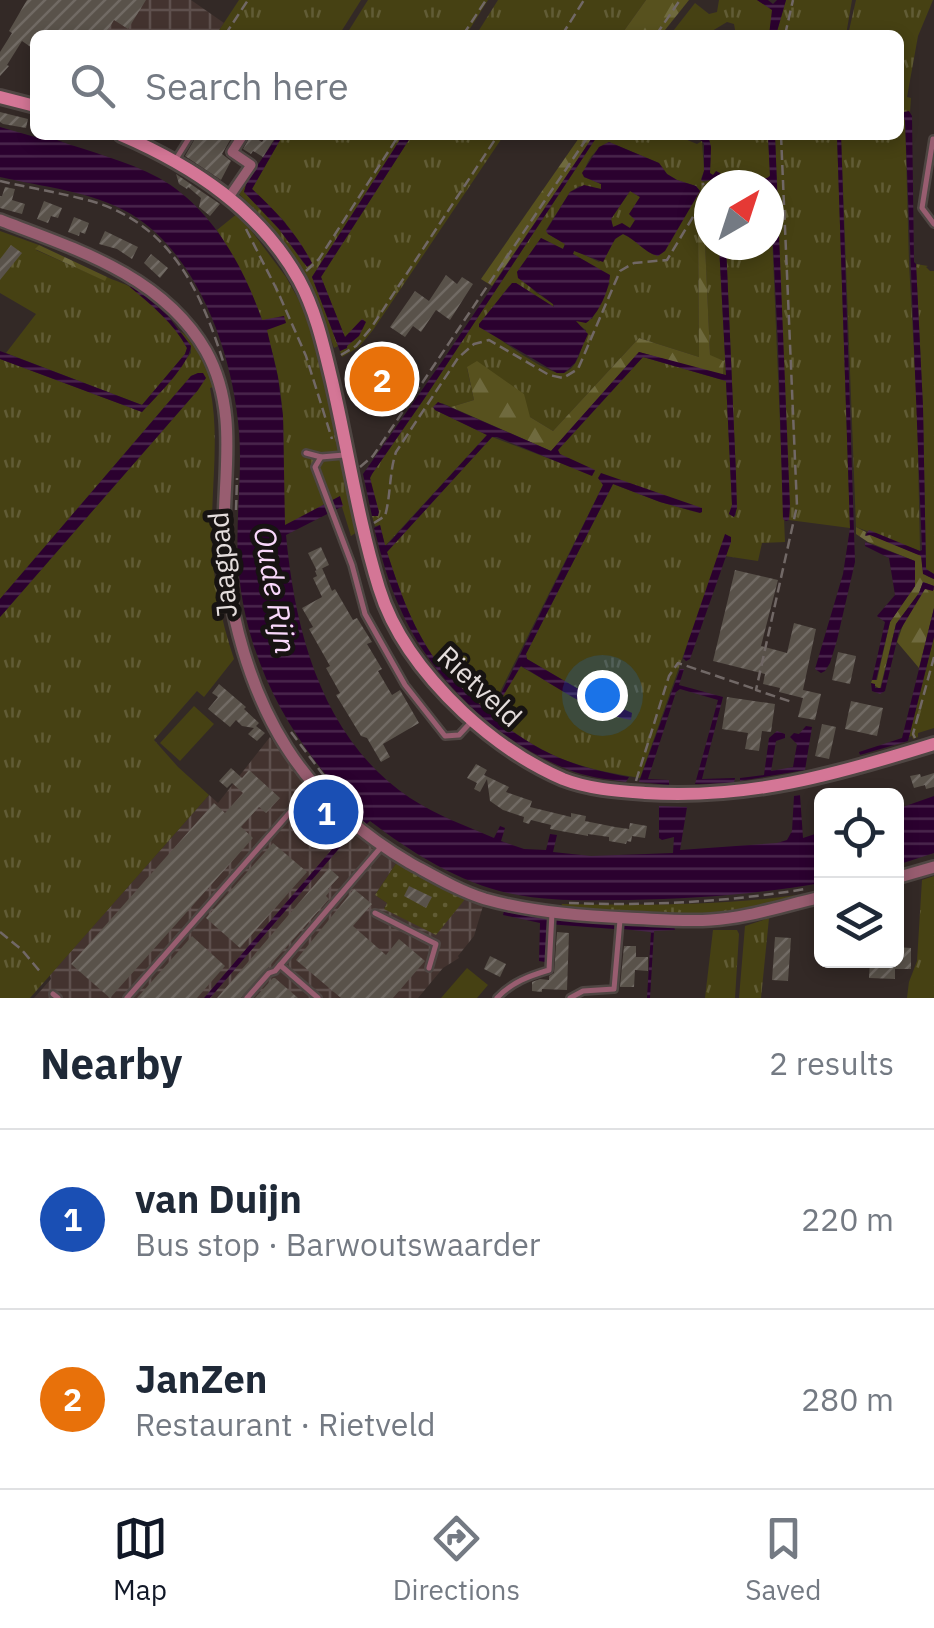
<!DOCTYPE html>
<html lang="en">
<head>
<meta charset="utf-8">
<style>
  :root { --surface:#fff; --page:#f2f2f3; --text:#1f2937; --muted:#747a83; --line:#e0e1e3; --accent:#111827 }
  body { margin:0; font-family:"IBM Plex Sans",sans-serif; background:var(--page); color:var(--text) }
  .controls { position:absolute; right:30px; bottom:30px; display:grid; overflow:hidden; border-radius:15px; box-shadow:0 5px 15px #0003 }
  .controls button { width:90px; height:90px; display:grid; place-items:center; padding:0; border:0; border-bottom:2px solid var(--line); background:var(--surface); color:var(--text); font:50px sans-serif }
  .compass { position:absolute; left:694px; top:170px; width:90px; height:90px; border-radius:50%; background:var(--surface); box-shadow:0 5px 15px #0003; rotate:39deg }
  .you { position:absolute; left:602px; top:695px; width:35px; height:35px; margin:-25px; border:8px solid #fff; border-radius:50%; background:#1a73e8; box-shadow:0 0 0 15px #1a73e833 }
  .badge { display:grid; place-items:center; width:65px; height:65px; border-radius:50%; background:var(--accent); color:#fff; font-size:32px; font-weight:700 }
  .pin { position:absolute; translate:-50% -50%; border:5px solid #fff; box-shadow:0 2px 10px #0006 }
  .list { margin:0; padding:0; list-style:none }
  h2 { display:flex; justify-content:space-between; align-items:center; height:130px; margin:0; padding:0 40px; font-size:42px }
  h2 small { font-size:32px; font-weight:400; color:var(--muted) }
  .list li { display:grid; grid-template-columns:65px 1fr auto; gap:30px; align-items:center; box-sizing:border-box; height:180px; padding:0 40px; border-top:2px solid var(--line) }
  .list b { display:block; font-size:38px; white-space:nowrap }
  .list p { margin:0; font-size:32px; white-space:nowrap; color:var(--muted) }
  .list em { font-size:32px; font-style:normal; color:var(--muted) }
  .icon { flex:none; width:55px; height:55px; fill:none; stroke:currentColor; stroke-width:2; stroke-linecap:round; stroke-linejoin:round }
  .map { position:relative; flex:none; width:934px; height:998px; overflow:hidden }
  .search { position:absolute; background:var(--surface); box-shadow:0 5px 15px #0003; left:30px; right:30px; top:30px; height:110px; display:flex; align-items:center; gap:25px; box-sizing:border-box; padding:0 35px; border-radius:15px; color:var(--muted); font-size:38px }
  .sheet { height:490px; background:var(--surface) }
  nav { display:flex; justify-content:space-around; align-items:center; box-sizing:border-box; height:140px; border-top:2px solid var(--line); background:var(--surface); font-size:28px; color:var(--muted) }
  nav a { display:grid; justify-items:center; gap:5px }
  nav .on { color:var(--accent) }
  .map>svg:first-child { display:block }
</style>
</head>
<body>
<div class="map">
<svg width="934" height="998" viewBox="0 0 934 998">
  <defs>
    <pattern id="industrial-grid" width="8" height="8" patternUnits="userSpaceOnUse" patternTransform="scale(2.5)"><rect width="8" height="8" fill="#43332f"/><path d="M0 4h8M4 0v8" fill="none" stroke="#5e504d"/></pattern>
    <pattern id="grass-tufts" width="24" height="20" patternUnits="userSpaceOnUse" patternTransform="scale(2.5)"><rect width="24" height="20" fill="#464113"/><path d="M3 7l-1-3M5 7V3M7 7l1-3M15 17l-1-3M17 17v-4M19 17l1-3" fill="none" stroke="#615c35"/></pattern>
    <pattern id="forest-firs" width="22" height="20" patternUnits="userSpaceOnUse" patternTransform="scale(2.5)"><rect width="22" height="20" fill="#57511e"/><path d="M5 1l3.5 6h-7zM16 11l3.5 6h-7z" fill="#6f6a3e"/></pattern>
    <pattern id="garden-dots" width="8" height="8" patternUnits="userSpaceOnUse" patternTransform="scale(2.5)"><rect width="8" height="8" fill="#464113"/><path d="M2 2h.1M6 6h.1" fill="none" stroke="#615c35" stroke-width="1.8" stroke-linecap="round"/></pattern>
    <pattern id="water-rules" width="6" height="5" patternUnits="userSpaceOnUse" patternTransform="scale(2.5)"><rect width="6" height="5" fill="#2b012f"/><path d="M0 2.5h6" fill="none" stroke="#4a264d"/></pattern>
    <pattern id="building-hatch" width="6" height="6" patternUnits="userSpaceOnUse" patternTransform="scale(2.5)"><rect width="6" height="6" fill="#59524a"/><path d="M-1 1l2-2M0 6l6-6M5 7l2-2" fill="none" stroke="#716a64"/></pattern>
  </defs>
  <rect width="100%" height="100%" fill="#332926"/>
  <g fill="url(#industrial-grid)">
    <polygon points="74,0 191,0 224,23 216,35 52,35"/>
    <polygon points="270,737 305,785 328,808 373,846 397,862 375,895 387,903 384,908 466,898 483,906 474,936 458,956 459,958 443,968 418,998 34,998 51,979 50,975 209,795 218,803"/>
  </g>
  <g fill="url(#grass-tufts)" fill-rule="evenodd">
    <polygon points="239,0 361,0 339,35 216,35"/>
    <polygon points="368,0 488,0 466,35 346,35"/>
    <polygon points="498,0 646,0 621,35 476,35"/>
    <polygon points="719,0 757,0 773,10 769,35 736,35 734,24 727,22 712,31 712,35 670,35 695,3 709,14 717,12"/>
    <polygon points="786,0 852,0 846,35 776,35"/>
    <polygon points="856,0 933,0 918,36 907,97 911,98 910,112 899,113 899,35 848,35"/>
    <polygon points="899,117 905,117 909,264 917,406 920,551 856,527 841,135 899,135"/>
    <path d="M283 135H403L312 277 338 346 334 348C325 323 317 296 304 273 286 243 262 216 237 192L247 181 244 192 279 229 305 265 285 222 252 189Z"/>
    <polygon points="412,135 504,135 373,330 359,347 342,357 340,351 347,348 349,335 345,338 321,277"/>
    <path d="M598 135H675L697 144 702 141 704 171 701 179 703 182 711 180 716 183V185H709V245H719L726 375 723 376 724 361 710 356 704 222 698 227 699 357 639 338 553 431 530 417 467 368 474 400 451 407 442 403 435 410 487 435 385 546 380 525 375 526 372 516H377L370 478 372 474 424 399ZM609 142 659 163 667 174 677 180 696 186 700 191 658 256C644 252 637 240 623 234 611 238 610 254 599 262L574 250 573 254 587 262 610 283 592 319 576 320 575 322 586 330C583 343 579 368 564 373 550 377 491 334 480 324L509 286 516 283 553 307V304L534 291 517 272 541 238 563 249 565 244 548 234 546 230 570 192 579 186 601 189V184L584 177C584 162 596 148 609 142Z"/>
    <path d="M708 135H768L770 175 768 178 732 182 733 185 768 183 770 186 785 542 762 543 758 561 725 556 731 537 688 642 640 778C577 768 547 758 496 719L491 709 488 711C472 697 455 683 441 667 414 633 400 592 387 552L492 437 592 475 595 471 559 454 558 450 643 357 726 381 732 505 729 514 734 517 736 515V475L726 245H769V185H725V181H722L716 174 712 175 710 173 711 147ZM602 480 699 513 660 502 613 484 526 654 527 659 580 690 632 713 589 706 520 666 497 706 494 704 603 485Z"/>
    <polygon points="775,135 837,135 850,528 789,520"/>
    <polygon points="630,191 640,197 630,214 636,219 630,228 620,225 613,227 611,219"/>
    <path d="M238 213 286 277 305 311 316 344 357 532 351 536 339 497 285 526C281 490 285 453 283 417 279 349 253 287 217 230Z"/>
    <path d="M0 231 39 245 36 250 104 280 107 277C115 281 124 283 130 287 150 299 177 328 187 348L185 354 142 405 6 353 36 314 0 293Z"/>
    <polygon points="916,264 928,266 926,267 930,271 934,271 934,574 926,569 923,407"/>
    <path d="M180 331C200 344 207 364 216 386L210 388C220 437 211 486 212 536 212 578 221 620 234 659L204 697 197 691 154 740 178 767 209 795 30 998H0V617L198 390V373L191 376 0 599V359L142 412 191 353V346Z"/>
    <polygon points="934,637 934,728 918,733 918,737 913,739 912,736 909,737"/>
    <polygon points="934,876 934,998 907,998 909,982 917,961 922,880"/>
    <path d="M797 895C768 903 741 911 711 915 666 921 606 913 561 907L562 904C641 905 718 906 797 895Z"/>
    <polygon points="769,918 761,998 739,998 745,926"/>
    <polygon points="713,930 737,930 739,934 735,998 705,998"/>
  </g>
  <g fill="url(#forest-firs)">
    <polygon points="646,0 689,0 661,35 621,35"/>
    <polygon points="581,135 594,135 492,286 481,279"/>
    <polygon points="704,221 710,355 724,361 723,376 639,352 551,451 451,407 474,400 467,367 477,361 524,394 530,417 553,431 639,338 699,357 698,226"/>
    <polygon points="39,245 107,277 105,281 35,249"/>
    <path d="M856 527 866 532 865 535 869 534 922 556C922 568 921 575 934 579V586L923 582 919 593 896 624 880 689 871 683 872 680H877L890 622 915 586V561L868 542 856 534Z"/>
    <polygon points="925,588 934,590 934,608 919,668 897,642 904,622"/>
  </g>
  <polygon fill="url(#garden-dots)" points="397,862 466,898 436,935 384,909 387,903 375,895"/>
  <g fill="#464113">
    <polygon points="194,706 214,724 180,761 160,743"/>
    <polygon points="467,968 488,985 477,998 441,998"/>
  </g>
  <g fill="url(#water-rules)" fill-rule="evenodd">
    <polygon points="757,0 768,0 773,4 777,0 786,0 776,35 769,35 772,10"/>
    <polygon points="909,111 912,116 914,262 916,264 923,407 926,569 934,574 934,579 923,574 921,556 870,535 865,536 869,530 920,551 922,550 905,120 899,117 899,113"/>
    <path d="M0 127 42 139 46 135H56L57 140C90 152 128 161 159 178 211 207 243 265 262 320L284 316 286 323 267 330 278 377 283 416 285 525 340 496 343 506 286 535C295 633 323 740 410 798 436 815 466 826 494 838L500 826 505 828 501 841 524 849 546 850 550 834 557 835 553 852 591 856 673 853 674 837 662 840 659 838V806L687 807 680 850 777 843 787 840 792 831 794 796 800 795 803 838 821 832V883C757 894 694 899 629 900 591 900 551 902 513 894 461 884 412 853 370 821L343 844 210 998H204L340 840 353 829 361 813C297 750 251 673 240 583 233 532 243 482 239 431 233 355 199 255 131 214 92 191 43 187 0 177Z"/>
    <path d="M278 135H283L252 189C276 211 297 234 312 263L307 267 279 229 244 192 247 181Z"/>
    <polygon points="403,135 412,135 321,277 345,337 362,319 366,322 359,336 347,346 347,348 340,351 312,277"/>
    <polygon points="594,135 598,135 424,399 372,474 370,478 379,512 378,516 372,516 363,474 443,360"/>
    <polygon points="689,135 708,135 711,147 710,173 713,175 716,171 720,173 725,185 716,185 711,180 701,181 704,171 704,144 702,141"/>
    <polygon points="768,135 775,135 790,506 789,520 786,521 783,519 778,345 770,186 768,183 733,185 732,181 767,178 770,176"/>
    <polygon points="837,135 841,135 855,562 837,640 830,663 825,671 821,673 815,669 843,574 850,528"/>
    <path d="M609 142 659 163 667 174 677 180 696 186 700 191 665 251 658 256C643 252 637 240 623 234L615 239 603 262 574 251 573 254 610 275C609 290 599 314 586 323L576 321 588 334 575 363 564 373H557L479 327V324L512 283H516L554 307 553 304 518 278 517 272 541 238 563 249 565 244 548 234 546 231 570 192 584 185 601 189V184L584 177 582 173 599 147ZM630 191 640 197 629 214 635 220 630 228 622 223 613 227 611 219Z"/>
    <path d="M719 245H726L736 475 737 508 734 517 729 514 732 505 726 381 643 357 558 450 560 454 595 470 592 476 497 437H492L387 552C400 592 414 633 441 667 455 683 472 697 487 711L491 709 497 720C541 754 573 767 629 777L626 782C607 779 585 777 567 769 497 742 429 676 400 608 388 582 381 555 374 528L380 525 385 545H387L487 435 435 410 433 407 438 402 551 451 639 352 726 375Z"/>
    <path d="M132 284 168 316 191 346C189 365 156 397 142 412L0 359V351L142 405 185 354 187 348C174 323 151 305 130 287Z"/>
    <polygon points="198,373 203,373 206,378 198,390 0,617 0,599 191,376"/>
    <path d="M601 473 702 508V512L700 513 660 502 613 484 526 654 527 659 580 690 632 713 631 720C591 713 556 686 521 666L497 706H495L603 485 598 478Z"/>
    <polygon points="725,534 731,537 731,542 690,659 686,661 683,658 688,642"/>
    <polygon points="865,542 915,561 915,586 890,622 876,680 872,680 885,622 877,616 895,595 889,558 865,546"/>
    <polygon points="923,582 934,586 933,591 925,589 899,632 885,691 880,694 872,691 871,683 875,684 875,688 881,688 896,624 919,593"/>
    <polygon points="934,608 934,637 908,741 860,755 859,752 902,738"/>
    <polygon points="680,669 684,669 679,685 723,697 702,779 735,778 734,783 695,784 718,700 680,689 676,692 648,779 669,780 669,785 639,782"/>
    <polygon points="806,726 812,727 805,770 740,781 740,778 764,775 769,738 777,731 785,734 785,738 776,741 771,771 793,767 797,744 790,737 794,733 799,734"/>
    <polygon points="934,796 934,853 897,865 897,809"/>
    <polygon points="504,911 547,918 614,924 614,929 548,924 545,962 539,961 540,923 503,915"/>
    <polygon points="622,924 674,926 675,930 654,931 650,998 647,998 651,932 622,929"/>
  </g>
  <g fill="url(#building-hatch)">
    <polygon points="27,0 146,0 128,29 114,20 105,35 35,35 35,50 22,41 7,65 9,66 0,76 0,52 12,33 9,31"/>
    <polygon points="0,112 28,119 26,128 3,124 0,122"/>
    <polygon points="197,135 233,135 222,154 231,161 221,180 185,156"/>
    <polygon points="251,135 262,142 267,135 277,135 263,157 253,151 251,154 243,149"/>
    <polygon points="176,174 220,204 210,216 199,207 201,198 188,187 187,189 179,184"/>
    <polygon points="5,187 15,189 12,200 25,204 22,214 0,208 0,196 2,196"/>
    <polygon points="44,201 62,208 58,218 51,216 48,223 37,219"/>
    <polygon points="74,217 89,223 85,234 80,232 79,236 68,232"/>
    <polygon points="105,231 138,247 132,259 117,249 99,244"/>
    <polygon points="11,245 22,253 0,280 0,259"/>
    <polygon points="151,254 168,268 160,278 144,263"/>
    <polygon points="446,275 457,284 462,277 473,284 450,320 436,310 421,332 413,326 405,337 390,327 415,291 429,301"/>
    <polygon points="392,363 394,369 408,365 411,374 397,379 398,385 384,390 377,367"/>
    <polygon points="321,547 329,565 317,571 308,553"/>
    <polygon points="322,568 332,591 335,589 353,620 357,618 372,642 367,644 382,669 378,671 392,695 400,690 419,723 383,744 390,757 381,762 367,738 361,736 336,695 340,693 326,668 330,666 309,629 313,627 302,608 322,597 313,578 317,576 315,571"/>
    <polygon points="735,570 778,580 761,646 787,653 794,623 816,629 803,690 821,694 815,720 798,717 803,698 779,692 780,688 763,684 765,674 713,661"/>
    <polygon points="838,652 856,656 850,684 832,680"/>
    <polygon points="219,684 246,707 244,709 259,723 256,726 265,733 257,741 248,734 254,728 242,726 236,720 230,727 208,709 218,697 212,693"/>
    <polygon points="727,697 775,704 771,732 762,731 759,751 745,749 748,733 722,729"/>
    <polygon points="851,701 883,708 877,736 845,729"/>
    <polygon points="822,724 836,727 829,759 815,756"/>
    <polygon points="476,764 487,770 484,775 509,787 506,792 532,801 530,807 571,817 571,813 586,816 585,821 615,827 629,829 630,823 647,826 645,838 632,836 631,842 627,841 626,844 609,841 609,837 588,834 588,836 550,829 551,825 531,820 529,824 523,822 524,817 503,810 490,801 487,779 480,792 474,789 477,783 467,778"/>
    <polygon points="231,768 242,778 249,770 280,798 266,813 259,807 241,827 253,838 110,998 71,964 214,803 225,813 243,793 232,783 227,788 219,781"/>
    <polygon points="934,773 934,787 926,789 925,785 914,788 910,776 920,774 921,777"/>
    <polygon points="326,813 344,829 335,840 331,836 322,847 311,838 321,827 317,823"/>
    <polygon points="273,843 307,872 240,948 206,918"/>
    <polygon points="329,868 339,877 328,889 330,891 326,896 329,899 241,998 217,998"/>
    <polygon points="409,886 432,897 426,908 404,896"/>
    <polygon points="354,889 372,904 353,926 386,955 399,939 425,961 393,998 341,998 296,960"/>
    <polygon points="557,932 569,933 567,990 542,989 542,992 532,991 532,982 540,979 549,980 549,976 554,973"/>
    <polygon points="192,936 225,966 197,998 137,998"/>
    <polygon points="775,937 791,938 788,981 772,980"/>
    <polygon points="624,946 636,946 636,957 648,957 648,971 635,970 634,987 620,987"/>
    <polygon points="896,947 911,948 911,969 895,969 895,979 869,978 870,960 896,960"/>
    <polygon points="490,956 506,964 500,977 484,969"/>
    <polygon points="273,978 275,978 298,998 255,998"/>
  </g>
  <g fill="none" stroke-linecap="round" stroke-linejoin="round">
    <defs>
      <g id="service">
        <polyline points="933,139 922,208 934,224"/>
        <polyline points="176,159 191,135"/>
        <polyline points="306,453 321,457"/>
        <polyline points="344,455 321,457 315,467 352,565 365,614 405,685 445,736 459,735 471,722"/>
        <polyline points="375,913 436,944 429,968"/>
        <polyline points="280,965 318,998"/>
        <polyline points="53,994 58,998"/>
        <polyline points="127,998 313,786"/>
        <polyline points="247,998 269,973 275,971 382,846"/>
        <path d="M497 998C512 982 529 976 549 970L552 913"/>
        <polyline points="570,998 583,991 614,989 620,920"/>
      </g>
      <polyline id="minor" points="229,197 251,165 232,152 243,135"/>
      <g id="tertiary">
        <path d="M0 220C76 249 163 276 206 351 240 412 222 479 224 544 224 559 227 575 229 589 250 711 302 800 410 863 434 876 459 891 485 899 531 912 580 916 627 918 655 919 683 922 711 920 748 918 785 905 822 897"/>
        <polyline points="896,878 934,867"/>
      </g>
      <g id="secondary">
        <polyline points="0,97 35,106"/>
        <path d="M121 135C193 166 260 210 299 280 316 311 324 348 332 381 348 450 358 520 379 588 394 637 426 677 463 712 492 739 526 763 563 779 588 789 618 791 645 793 747 800 838 774 934 744"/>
      </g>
    </defs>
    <use href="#service" stroke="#4f4643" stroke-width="10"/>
    <use href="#minor" stroke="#4f4643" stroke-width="14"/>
    <use href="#tertiary" stroke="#4f4643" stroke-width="16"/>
    <use href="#secondary" stroke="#4f4643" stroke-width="18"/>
    <g stroke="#716866" stroke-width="2.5" stroke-dasharray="10 5" stroke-linecap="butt">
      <polyline points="225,35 248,0"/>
      <polyline points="463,35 486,0"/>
      <polyline points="562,35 584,0"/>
      <polyline points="656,35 680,0"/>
      <polyline points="785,35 793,0"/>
      <polyline points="781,135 797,506 756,690 792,702"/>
      <path d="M0 181C30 188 61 193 91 201 170 224 200 289 223 361"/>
      <polyline points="246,229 278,292 306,356 332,439"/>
      <polyline points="306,271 319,259 399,135"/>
      <polyline points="341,355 356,346 371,328 498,135"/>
      <polyline points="360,467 373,456 589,135"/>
      <polyline points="236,510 237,478"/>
      <path d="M374 523 385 516C391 495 389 473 396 452L458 358 474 344 489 340 549 375 563 378 578 369 620 271 634 263 667 260 705 197 703 183"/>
      <polyline points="291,732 334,789"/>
      <polyline points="915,738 913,734 934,657"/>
      <polyline points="636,781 669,676 678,663 755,689"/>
      <path d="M569 903C647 906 728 902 805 889"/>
      <polyline points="0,932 22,950 42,974"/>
    </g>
    <use href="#service" stroke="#985d70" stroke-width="5"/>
    <use href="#minor" stroke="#985d70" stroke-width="9"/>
    <use href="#tertiary" stroke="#985d70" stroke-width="11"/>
    <use href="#secondary" stroke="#d47696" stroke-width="12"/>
  </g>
  <g text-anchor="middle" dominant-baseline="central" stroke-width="10" stroke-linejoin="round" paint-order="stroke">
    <g font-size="28" fill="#e4dddc" stroke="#171312">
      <text transform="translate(222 565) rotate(-95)">Jaagpad</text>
      <text transform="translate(480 686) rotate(43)">Rietveld</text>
    </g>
    <g font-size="30" font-style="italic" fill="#f9d8fb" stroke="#171312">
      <text transform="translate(276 590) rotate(80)">Oude Rijn</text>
    </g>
  </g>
</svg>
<div class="controls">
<button><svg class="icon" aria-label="locate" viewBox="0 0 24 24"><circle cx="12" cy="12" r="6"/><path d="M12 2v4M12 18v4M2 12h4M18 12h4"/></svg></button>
<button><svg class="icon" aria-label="layers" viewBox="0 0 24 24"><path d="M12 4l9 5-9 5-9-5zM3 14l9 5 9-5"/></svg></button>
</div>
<svg class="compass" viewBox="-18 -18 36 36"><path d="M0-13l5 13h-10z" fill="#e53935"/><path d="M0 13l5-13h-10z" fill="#747a83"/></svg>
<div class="you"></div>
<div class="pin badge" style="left:326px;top:812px;background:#1a4fb4">1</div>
<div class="pin badge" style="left:382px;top:379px;background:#e8710a">2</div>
<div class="search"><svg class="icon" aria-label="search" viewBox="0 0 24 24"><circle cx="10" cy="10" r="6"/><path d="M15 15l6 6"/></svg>Search here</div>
</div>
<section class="sheet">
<h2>Nearby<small>2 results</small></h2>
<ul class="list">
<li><span class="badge" style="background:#1a4fb4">1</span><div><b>van Duijn</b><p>Bus stop · Barwoutswaarder</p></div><em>220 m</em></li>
<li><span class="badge" style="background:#e8710a">2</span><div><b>JanZen</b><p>Restaurant · Rietveld</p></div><em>280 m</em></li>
</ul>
</section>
<nav>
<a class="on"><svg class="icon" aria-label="map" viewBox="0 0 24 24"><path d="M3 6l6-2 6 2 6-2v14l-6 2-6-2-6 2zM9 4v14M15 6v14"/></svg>Map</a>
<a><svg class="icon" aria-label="directions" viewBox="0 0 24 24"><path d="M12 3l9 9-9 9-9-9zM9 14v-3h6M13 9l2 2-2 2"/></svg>Directions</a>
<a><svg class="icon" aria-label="saved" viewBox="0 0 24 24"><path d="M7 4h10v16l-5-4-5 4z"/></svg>Saved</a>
</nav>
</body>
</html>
